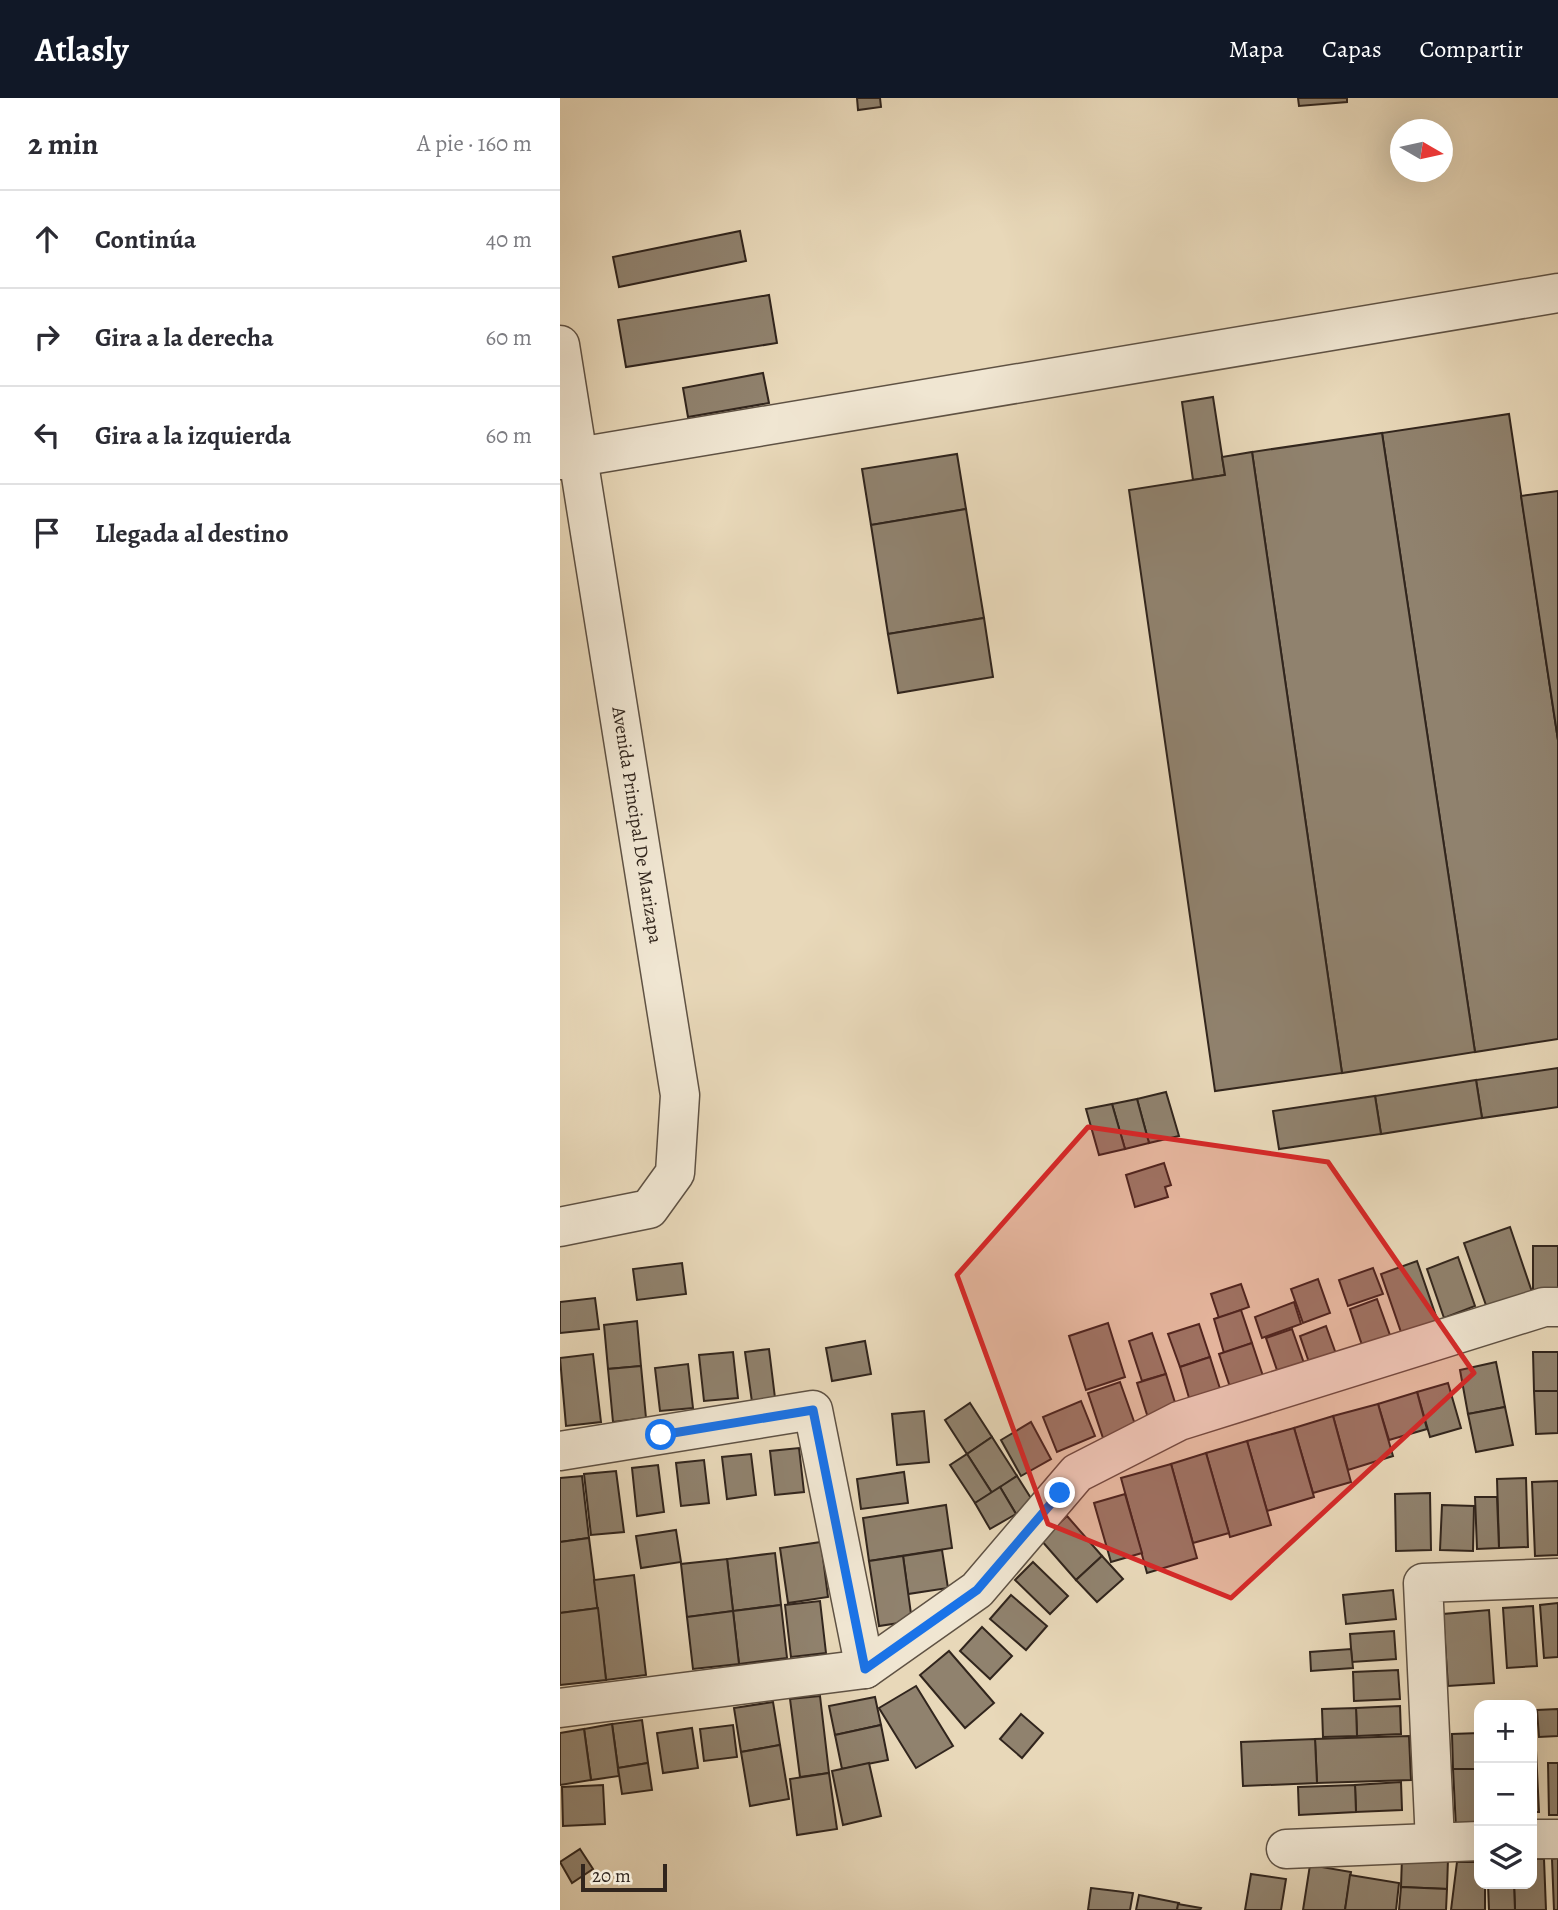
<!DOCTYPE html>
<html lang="es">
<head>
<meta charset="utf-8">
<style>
  :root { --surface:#fff; --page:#f2f2f3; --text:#2b2b33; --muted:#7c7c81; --line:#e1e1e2; --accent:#111827 }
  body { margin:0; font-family:Alegreya,serif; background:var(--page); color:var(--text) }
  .controls { position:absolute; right:21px; bottom:21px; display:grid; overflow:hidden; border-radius:14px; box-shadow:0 7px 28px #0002 }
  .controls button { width:63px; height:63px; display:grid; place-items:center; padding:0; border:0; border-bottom:2px solid var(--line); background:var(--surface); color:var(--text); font:35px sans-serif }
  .compass { position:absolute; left:830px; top:21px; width:63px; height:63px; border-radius:50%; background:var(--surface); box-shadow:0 7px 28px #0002; rotate:99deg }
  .scale { position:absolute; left:21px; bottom:18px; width:86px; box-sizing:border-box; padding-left:7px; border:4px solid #31251d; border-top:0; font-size:19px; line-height:24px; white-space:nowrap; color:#31251d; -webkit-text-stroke:5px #f0e6d2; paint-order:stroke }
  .stop { position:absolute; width:21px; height:21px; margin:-16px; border:5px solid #1a73e8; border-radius:50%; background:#fff }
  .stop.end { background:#1a73e8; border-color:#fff; box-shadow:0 2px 7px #0008 }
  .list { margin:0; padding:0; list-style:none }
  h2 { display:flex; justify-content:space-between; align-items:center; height:91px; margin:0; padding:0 28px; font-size:30px }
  h2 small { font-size:23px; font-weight:400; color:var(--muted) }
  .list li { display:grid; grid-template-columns:46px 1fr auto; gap:21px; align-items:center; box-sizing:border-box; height:98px; padding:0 28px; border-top:2px solid var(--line) }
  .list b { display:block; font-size:26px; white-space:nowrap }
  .list em { font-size:23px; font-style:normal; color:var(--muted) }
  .icon { flex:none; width:38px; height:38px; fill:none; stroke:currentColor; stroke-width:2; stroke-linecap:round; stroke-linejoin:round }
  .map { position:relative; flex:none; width:998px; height:1812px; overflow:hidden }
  header { display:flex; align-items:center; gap:42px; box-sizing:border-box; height:98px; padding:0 35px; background:var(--accent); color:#fff }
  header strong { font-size:33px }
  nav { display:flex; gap:38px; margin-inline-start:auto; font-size:24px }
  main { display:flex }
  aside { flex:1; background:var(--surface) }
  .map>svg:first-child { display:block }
</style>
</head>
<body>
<header>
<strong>Atlasly</strong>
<nav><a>Mapa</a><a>Capas</a><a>Compartir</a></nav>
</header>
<main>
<aside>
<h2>2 min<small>A pie · 160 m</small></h2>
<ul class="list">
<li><svg class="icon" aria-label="ahead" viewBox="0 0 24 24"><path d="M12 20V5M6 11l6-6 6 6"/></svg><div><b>Continúa</b></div><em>40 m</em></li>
<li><svg class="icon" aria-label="right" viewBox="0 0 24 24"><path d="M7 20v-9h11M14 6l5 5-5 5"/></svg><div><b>Gira a la derecha</b></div><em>60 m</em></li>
<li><svg class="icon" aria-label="left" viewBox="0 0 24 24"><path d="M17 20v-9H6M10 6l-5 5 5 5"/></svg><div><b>Gira a la izquierda</b></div><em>60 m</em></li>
<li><svg class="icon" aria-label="arrive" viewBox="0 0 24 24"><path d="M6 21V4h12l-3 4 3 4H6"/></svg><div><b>Llegada al destino</b></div></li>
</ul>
</aside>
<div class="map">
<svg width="998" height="1812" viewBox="0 0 998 1812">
  <rect width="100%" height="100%" fill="#e8d8b9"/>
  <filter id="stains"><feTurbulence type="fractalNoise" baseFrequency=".00286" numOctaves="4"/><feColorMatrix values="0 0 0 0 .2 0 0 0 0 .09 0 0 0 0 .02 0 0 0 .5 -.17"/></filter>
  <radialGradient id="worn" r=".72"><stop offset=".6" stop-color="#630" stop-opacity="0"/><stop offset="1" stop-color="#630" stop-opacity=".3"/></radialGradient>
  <g fill="#90826e" stroke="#31251d" stroke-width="2">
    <polygon points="297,0 320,0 321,9 298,12"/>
    <polygon points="738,0 787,0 787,4 739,8"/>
    <polygon points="180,133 186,163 59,189 53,159"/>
    <polygon points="209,197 217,245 66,269 58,222"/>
    <polygon points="203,275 209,305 128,319 123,290"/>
    <polygon points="653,299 665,377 633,382 622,304"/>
    <polygon points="949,316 998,642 998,941 915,954 822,335"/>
    <polygon points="822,335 915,954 782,975 692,354"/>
    <polygon points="692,354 782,975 655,993 569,392 665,377 662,359"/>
    <polygon points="397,356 406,411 311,427 302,371"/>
    <polygon points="998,393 998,642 961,398"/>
    <polygon points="406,411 424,520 328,536 311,427"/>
    <polygon points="424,520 433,579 338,595 328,536"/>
    <polygon points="998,970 998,1009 922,1020 916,982"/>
    <polygon points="916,982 922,1020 821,1036 815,998"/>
    <polygon points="606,994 619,1038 589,1045 577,1001"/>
    <polygon points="815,998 821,1036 719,1051 713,1013"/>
    <polygon points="577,1001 589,1045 565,1051 552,1006"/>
    <polygon points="552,1006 565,1051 539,1057 526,1011"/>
    <polygon points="604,1065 611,1087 605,1089 608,1099 575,1109 566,1077"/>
    <polygon points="950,1129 972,1194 927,1210 904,1145"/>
    <rect x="973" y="1148" width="25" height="45"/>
    <polygon points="898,1159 915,1208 884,1220 867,1171"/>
    <polygon points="857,1163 878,1224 842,1237 821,1176"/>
    <polygon points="122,1165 126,1196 77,1202 73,1171"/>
    <polygon points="813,1170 823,1196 788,1208 779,1182"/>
    <polygon points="758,1181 770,1215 743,1225 731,1191"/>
    <polygon points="681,1186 689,1209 659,1220 651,1196"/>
    <polygon points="35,1200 39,1231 0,1235 0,1204"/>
    <polygon points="817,1201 831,1240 803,1250 790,1211"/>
    <polygon points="734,1204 741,1226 702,1240 695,1219"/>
    <polygon points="681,1212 692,1245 664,1255 654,1221"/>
    <polygon points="77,1223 81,1268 48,1271 44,1227"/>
    <polygon points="548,1225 565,1279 526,1292 509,1238"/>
    <polygon points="639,1226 650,1259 620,1269 608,1236"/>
    <polygon points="766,1228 780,1267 753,1276 740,1238"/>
    <polygon points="732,1231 746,1271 720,1281 706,1240"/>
    <polygon points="592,1235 606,1276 582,1283 569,1243"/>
    <polygon points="305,1243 311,1276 272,1283 266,1250"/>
    <polygon points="692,1245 705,1284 672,1295 659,1256"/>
    <polygon points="209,1251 215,1300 192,1304 185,1254"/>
    <polygon points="173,1254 178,1300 144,1303 139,1257"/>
    <polygon points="973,1254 998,1254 998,1293 974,1293"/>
    <polygon points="33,1256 41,1324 6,1328 0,1260"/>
    <polygon points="650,1259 663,1300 632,1310 620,1269"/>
    <polygon points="936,1264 945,1309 908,1316 900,1272"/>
    <polygon points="128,1266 133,1310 100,1313 95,1270"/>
    <polygon points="81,1268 86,1320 53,1324 48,1271"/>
    <polygon points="606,1276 618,1314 589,1323 577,1285"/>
    <polygon points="560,1284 576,1329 543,1340 528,1295"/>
    <polygon points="888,1285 901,1330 870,1339 857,1294"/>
    <polygon points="974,1293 998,1293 998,1335 976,1336"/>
    <polygon points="857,1294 867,1331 829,1342 818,1306"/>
    <polygon points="521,1303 535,1338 497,1354 483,1319"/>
    <polygon points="410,1305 432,1339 407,1356 385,1322"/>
    <polygon points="818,1306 833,1358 788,1372 773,1318"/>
    <polygon points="945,1309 953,1347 916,1354 908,1316"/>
    <polygon points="364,1313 369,1364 337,1367 332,1316"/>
    <polygon points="773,1318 791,1384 753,1395 734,1330"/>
    <polygon points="471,1324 491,1361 461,1378 441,1342"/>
    <polygon points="734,1330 754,1399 707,1413 687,1343"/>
    <polygon points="432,1339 457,1378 432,1395 407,1356"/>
    <polygon points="687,1343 711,1427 670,1439 646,1355"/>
    <polygon points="239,1350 244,1394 215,1397 210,1353"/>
    <polygon points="646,1355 669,1435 633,1445 611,1366"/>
    <polygon points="191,1356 196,1397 167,1401 162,1359"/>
    <polygon points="407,1356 432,1395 415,1405 390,1367"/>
    <polygon points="144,1362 149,1405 121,1408 116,1365"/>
    <polygon points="611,1366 637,1460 587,1475 561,1380"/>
    <polygon points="98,1367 104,1414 77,1418 72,1370"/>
    <polygon points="56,1373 64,1434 31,1437 24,1376"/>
    <polygon points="344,1374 348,1405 301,1411 297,1381"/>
    <polygon points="22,1378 29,1440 0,1444 0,1380"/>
    <polygon points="457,1378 474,1405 456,1416 440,1389"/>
    <polygon points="966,1380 968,1449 939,1450 937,1381"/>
    <polygon points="998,1383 998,1457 975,1458 972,1384"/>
    <polygon points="440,1389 456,1416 430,1431 415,1405"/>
    <polygon points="870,1395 871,1452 836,1453 835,1396"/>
    <polygon points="565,1396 582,1455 551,1464 534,1405"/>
    <polygon points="915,1399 937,1399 939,1450 917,1451"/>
    <polygon points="386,1407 392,1450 309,1463 303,1420"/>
    <polygon points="882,1407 914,1408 913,1453 880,1452"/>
    <polygon points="507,1418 542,1458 516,1482 481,1442"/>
    <polygon points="116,1432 121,1464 81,1470 76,1438"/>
    <polygon points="29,1440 38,1510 0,1515 0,1444"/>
    <polygon points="261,1444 268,1499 228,1505 220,1450"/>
    <polygon points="382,1452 388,1490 348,1496 343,1458"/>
    <polygon points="215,1455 221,1507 173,1513 167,1461"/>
    <polygon points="343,1458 352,1523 319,1528 309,1463"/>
    <polygon points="542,1458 563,1481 537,1504 516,1482"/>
    <polygon points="167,1461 173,1513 127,1519 121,1466"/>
    <polygon points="473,1464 508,1498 490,1516 455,1482"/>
    <polygon points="74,1477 86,1577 46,1582 34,1482"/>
    <polygon points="833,1492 836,1521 786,1526 783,1497"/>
    <polygon points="451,1497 487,1528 466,1552 430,1521"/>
    <polygon points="260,1503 266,1555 231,1559 225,1507"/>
    <polygon points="998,1505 998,1559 984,1560 980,1507"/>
    <polygon points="221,1507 227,1560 179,1566 173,1513"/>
    <polygon points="973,1508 977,1568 947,1570 943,1510"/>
    <polygon points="38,1510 46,1582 0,1587 0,1515"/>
    <polygon points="929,1512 934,1585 888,1588 883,1516"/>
    <polygon points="173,1513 179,1566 133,1571 127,1519"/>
    <polygon points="422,1529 452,1558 430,1581 400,1553"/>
    <polygon points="834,1533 836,1561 792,1564 790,1536"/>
    <polygon points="791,1551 793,1570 751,1573 750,1554"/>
    <polygon points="389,1553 434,1605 405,1630 360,1577"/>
    <polygon points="838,1572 840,1601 794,1603 793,1574"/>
    <polygon points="356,1588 393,1648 356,1670 319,1610"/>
    <polygon points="260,1598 269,1675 240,1679 230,1601"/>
    <polygon points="315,1599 321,1627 275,1637 269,1608"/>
    <polygon points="213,1604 220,1647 181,1654 174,1610"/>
    <polygon points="840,1608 841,1636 797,1638 796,1610"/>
    <polygon points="796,1610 797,1638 763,1639 762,1611"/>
    <polygon points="998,1611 998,1638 979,1639 977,1612"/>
    <polygon points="461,1616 483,1635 462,1660 440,1641"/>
    <polygon points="82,1622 88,1665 58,1670 52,1626"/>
    <polygon points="52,1626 59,1678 31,1682 24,1631"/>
    <polygon points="173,1627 177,1659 144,1663 140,1631"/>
    <polygon points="321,1627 328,1662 282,1671 275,1637"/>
    <polygon points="132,1630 138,1670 103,1675 97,1635"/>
    <polygon points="24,1631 31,1682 0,1687 0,1635"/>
    <polygon points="919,1635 919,1671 893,1671 892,1636"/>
    <polygon points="849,1638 851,1682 757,1685 755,1641"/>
    <polygon points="755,1641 757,1685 683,1688 681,1644"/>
    <polygon points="220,1647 229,1701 190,1708 181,1654"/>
    <polygon points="972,1652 976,1652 979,1714 972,1714"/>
    <polygon points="88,1665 92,1692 62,1696 58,1670"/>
    <polygon points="309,1665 321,1718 283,1727 272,1673"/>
    <polygon points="988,1665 998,1665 998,1717 989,1717"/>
    <polygon points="893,1671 919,1671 919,1729 896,1730"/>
    <polygon points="269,1675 277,1731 237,1737 230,1681"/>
    <polygon points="841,1684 842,1712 796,1714 795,1687"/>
    <polygon points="43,1687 45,1726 3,1728 2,1689"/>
    <polygon points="795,1687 796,1714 739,1717 738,1689"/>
    <polygon points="20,1751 33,1771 12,1785 0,1764"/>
    <polygon points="842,1759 888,1761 887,1791 841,1789"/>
    <polygon points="998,1760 998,1812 994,1812 992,1761"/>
    <polygon points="972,1761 984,1761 986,1812 955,1812 954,1786 972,1786"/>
    <polygon points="897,1764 919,1764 919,1786 925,1786 925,1812 891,1812"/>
    <polygon points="750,1767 791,1774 785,1812 743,1812"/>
    <polygon points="691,1776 726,1781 721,1812 685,1812"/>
    <polygon points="790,1777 839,1785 836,1812 785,1812"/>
    <polygon points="928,1786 954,1786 955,1812 929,1812"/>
    <polygon points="841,1789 887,1791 886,1812 839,1812"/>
    <polygon points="531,1790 573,1795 570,1812 528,1812"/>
    <polygon points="579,1797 619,1805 617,1812 576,1812"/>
    <polygon points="618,1806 641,1810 640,1812 617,1812"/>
  </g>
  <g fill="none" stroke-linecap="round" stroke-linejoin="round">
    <defs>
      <g id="minor">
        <polyline points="0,247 120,997 115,1075 89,1111 0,1129"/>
        <polyline points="0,362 998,195"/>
        <polyline points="0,1353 253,1312 305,1571"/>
        <polyline points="0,1610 305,1571 417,1492 517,1375 619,1323 984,1209 998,1209"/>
        <polyline points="972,1741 998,1741"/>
        <polyline points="875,1744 863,1485 998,1480"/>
        <polyline points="726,1751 919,1743"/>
      </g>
    </defs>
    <use href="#minor" stroke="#5f5244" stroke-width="41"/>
    <use href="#minor" stroke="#f0e6d2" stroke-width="38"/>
  </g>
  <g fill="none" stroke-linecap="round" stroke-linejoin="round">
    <polyline stroke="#1a73e8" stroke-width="9" points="101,1337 253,1312 305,1571 417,1492 500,1395"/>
  </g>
  <path fill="#d62828" fill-opacity="0.2" stroke="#d62828" stroke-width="5" stroke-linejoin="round" d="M528 1029 768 1064 914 1275 671 1500 488 1426 397 1177Z"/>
  <g text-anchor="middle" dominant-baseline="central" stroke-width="5" stroke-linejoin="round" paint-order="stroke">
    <g font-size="19" fill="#31251d" stroke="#f0e6d2">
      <text transform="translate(77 727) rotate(81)">Avenida Principal De Marizapa</text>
    </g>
  </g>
  <rect width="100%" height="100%" filter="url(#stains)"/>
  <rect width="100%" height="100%" fill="url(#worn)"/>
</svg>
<div class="controls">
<button>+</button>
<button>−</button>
<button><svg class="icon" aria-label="layers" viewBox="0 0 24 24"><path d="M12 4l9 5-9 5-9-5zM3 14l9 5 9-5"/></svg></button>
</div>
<svg class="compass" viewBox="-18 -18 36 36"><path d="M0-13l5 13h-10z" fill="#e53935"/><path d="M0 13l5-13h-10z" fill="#7c7c81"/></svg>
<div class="scale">20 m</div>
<div class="stop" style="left:101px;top:1337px"></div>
<div class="stop end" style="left:500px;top:1395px"></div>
</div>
</main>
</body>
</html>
